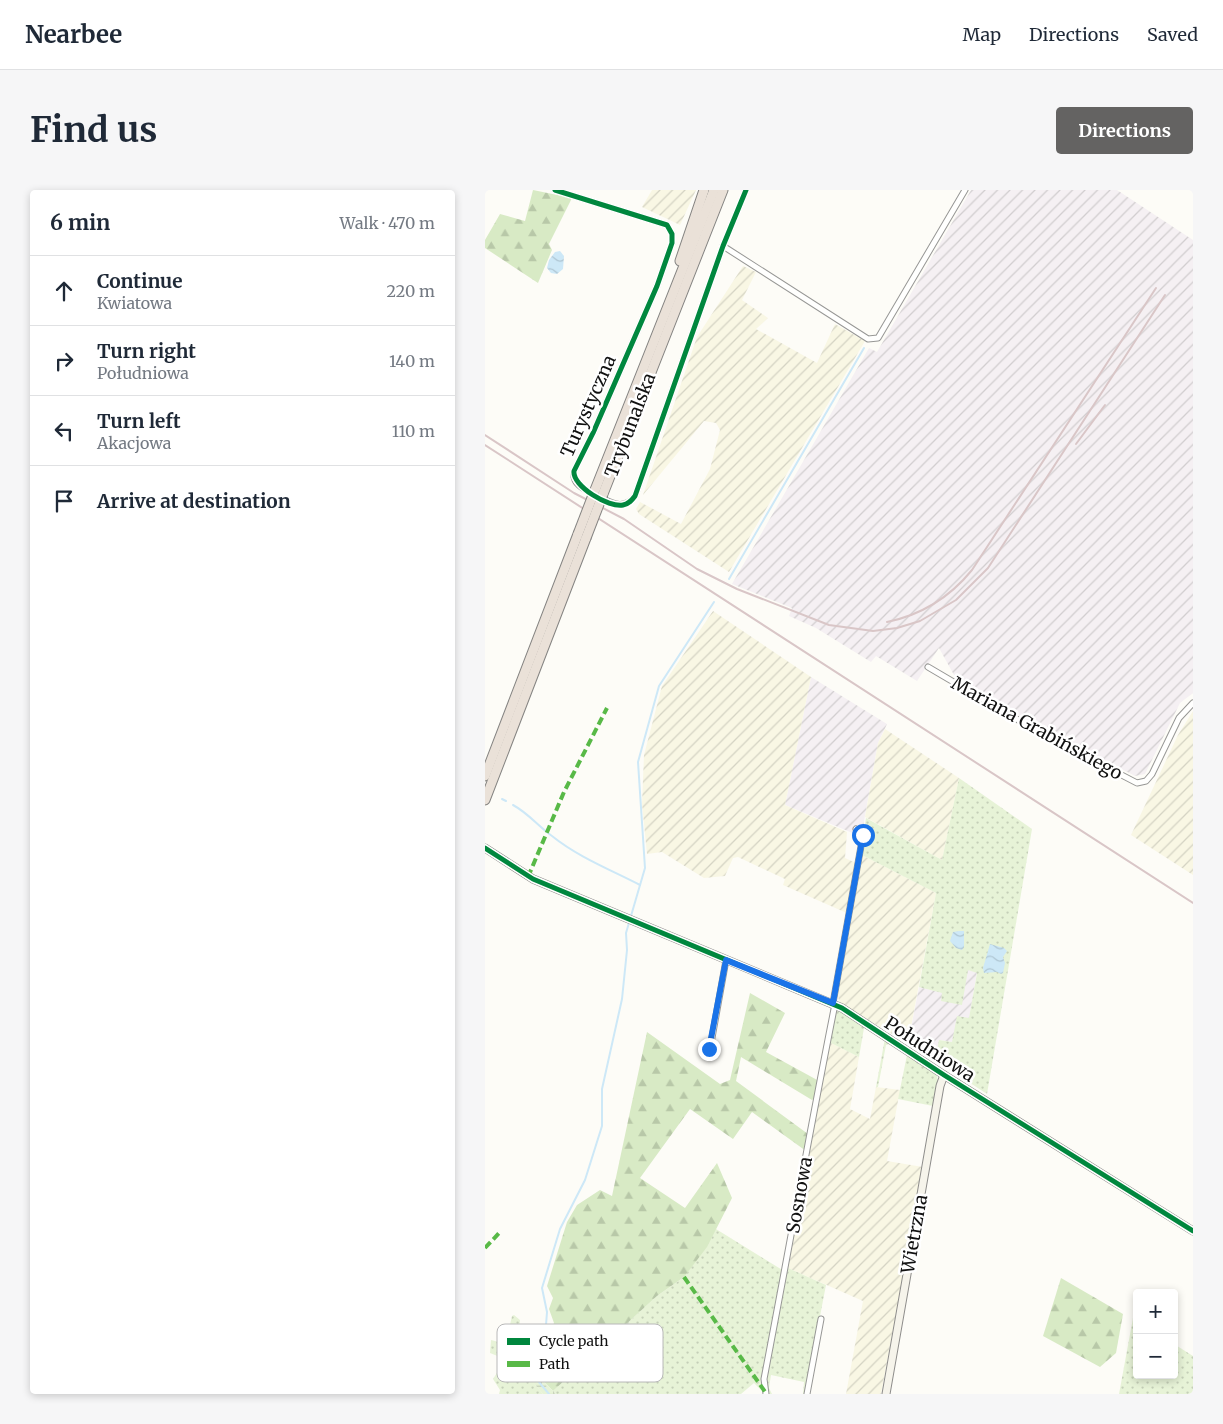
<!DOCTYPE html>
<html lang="en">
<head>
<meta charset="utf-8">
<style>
  :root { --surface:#fff; --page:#f6f6f7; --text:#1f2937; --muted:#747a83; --line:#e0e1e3; --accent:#646362 }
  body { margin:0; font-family:Merriweather,serif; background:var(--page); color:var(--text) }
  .controls { position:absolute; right:15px; bottom:15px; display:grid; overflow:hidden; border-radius:5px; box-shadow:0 2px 8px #0003 }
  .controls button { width:45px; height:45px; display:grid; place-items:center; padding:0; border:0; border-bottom:1px solid var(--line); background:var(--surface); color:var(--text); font:25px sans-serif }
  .stop { position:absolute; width:15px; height:15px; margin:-11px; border:4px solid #1a73e8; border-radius:50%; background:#fff }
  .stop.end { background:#1a73e8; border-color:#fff; box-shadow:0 1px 5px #0008 }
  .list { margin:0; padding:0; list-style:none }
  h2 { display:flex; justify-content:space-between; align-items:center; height:65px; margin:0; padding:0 20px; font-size:21px }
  h2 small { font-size:16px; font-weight:400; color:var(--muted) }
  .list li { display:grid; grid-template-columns:32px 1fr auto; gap:15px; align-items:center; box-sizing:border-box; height:70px; padding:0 20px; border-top:1px solid var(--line) }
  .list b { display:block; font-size:19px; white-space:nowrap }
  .list p { margin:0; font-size:16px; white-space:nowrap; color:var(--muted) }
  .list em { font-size:16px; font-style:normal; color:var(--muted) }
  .icon { flex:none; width:28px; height:28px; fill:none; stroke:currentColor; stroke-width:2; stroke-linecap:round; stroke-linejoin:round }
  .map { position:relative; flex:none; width:708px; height:1204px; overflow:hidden; border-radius:5px }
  header { display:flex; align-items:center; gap:30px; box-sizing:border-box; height:70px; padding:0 25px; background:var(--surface); border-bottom:1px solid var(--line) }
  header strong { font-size:24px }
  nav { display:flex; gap:28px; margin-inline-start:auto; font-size:18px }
  .intro { display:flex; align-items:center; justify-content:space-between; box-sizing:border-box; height:120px; padding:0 30px }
  h1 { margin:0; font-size:35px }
  .button { padding:12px 22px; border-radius:5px; background:var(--accent); color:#fff; font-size:18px; font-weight:700 }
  main { display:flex; gap:30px; padding:0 30px }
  aside { flex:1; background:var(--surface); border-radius:5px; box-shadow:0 2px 8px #0003 }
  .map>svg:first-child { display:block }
</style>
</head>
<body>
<header>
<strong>Nearbee</strong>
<nav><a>Map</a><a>Directions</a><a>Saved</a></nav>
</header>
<div class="intro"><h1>Find us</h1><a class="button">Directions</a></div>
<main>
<aside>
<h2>6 min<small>Walk · 470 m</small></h2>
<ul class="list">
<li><svg class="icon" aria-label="ahead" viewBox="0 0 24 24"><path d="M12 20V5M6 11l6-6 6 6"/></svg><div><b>Continue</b><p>Kwiatowa</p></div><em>220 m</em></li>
<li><svg class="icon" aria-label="right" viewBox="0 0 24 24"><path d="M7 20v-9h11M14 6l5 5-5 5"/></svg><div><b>Turn right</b><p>Południowa</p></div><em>140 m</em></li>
<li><svg class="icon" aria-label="left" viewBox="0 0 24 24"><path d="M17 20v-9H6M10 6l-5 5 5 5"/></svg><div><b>Turn left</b><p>Akacjowa</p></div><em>110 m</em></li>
<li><svg class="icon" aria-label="arrive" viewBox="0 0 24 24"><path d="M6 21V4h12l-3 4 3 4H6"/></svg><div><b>Arrive at destination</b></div></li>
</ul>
</aside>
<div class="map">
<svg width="708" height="1204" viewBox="0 0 708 1204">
  <defs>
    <pattern id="industrial-furrows" width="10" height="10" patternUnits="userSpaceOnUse" patternTransform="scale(1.25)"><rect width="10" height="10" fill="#f5f0f3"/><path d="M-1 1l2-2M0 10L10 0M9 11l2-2" fill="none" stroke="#d1cdcf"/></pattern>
    <pattern id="farmland-furrows" width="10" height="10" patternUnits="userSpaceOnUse" patternTransform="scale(1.25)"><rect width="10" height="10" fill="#f9f7e4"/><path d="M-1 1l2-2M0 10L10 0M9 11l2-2" fill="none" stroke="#d4d3c3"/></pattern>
    <pattern id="grass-dots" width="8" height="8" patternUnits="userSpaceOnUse" patternTransform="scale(1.25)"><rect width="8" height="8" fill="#e7f3d7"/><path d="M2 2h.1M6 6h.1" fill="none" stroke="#c5cfb8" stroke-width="1.8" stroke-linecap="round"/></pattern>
    <pattern id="forest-firs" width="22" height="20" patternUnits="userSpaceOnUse" patternTransform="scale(1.25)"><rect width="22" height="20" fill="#d8eac5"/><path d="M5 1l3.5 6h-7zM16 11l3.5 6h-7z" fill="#b8c8a8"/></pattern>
    <pattern id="wetland-marsh" width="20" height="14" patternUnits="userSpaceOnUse" patternTransform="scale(1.25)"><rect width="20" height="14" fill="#e7f3d7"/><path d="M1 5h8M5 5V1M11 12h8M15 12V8" fill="none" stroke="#c5cfb8"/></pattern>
    <pattern id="water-waves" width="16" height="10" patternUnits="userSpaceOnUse" patternTransform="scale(1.25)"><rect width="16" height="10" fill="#cde8f7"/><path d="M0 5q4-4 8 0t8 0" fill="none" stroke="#afc6d3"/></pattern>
  </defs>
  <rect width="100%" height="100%" fill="#fdfcf7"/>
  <g fill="url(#industrial-furrows)">
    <polygon points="486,0 632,0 708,50 708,503 695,513 660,584 650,586 531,524 469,485 454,458 432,491 391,466 386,472 331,438 304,426 307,418 247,394 384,158 392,162"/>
    <polygon points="326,487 402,534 393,553 378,637 372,635 370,644 300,615"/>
    <polygon points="483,780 492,782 484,829 467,852 454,850 450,870 423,853 434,797 458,803"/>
  </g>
  <g fill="url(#farmland-furrows)">
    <polygon points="167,0 211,0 195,35 157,17"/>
    <polygon points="258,76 271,82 257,110 283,128 271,139 332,173 350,134 380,151 244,382 154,324 151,319 155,312 196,334 225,279 235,240 231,233 219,231 158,305 212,147"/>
    <polygon points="228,421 326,487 300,615 362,642 360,668 373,674 375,664 451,703 423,853 355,814 352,803 358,775 355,774 364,724 298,695 300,689 253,667 248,668 240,686 219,688 177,662 162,664 157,614 159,565 177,496"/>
    <polygon points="708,521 708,685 646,645 693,545"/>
    <polygon points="400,539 474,588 457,670 380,627 393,553"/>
    <polygon points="344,852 374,867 365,919 385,929 391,897 415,900 402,971 438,977 396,1204 361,1204 378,1111 303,1078"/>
  </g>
  <g fill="url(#grass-dots)">
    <polygon points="474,588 547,639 502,904 450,870 454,850 467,852 472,826 484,828 492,783 483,780 477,815 456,811 457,803 434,797 451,703 375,664 381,628 457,670"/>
    <polygon points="353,820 357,820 397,846 396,848 379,838 374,867 344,852 350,822"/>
    <polygon points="400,848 451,883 453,891 448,916 413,909 422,865 405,854 401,855 393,897 391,897"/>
    <polygon points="231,1039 299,1081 277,1189 280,1204 269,1193 256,1204 71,1204 68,1201 172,1106 199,1087"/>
    <polygon points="303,1078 341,1095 320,1204 318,1204 319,1192 286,1185 284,1198 287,1204 283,1204 281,1194"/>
    <polygon points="29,1125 35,1130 32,1173 58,1204 14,1204 15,1200 8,1189 17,1175 15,1167 5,1163 6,1150 14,1152 22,1148 27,1126"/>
    <polygon points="648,1128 652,1131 652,1185 689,1185 689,1154 708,1166 708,1204 634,1204"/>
  </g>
  <g fill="url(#forest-firs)">
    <polygon points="48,0 87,8 64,54 67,60 53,93 0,58 0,50 15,24 40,31"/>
    <polygon points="265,803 300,823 281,862 334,891 330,908 327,910 256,867 251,891 323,944 321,961 267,922 248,949 205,919 155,988 200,1018 232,973 247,1008 222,1057 199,1087 172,1106 68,1201 48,1180 47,1175 69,1133 64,1119 68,1108 62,1096 82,1032 92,1015 115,1000 127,1006 162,842 235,894 245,890"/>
    <polygon points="576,1088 638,1124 631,1163 615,1177 558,1146"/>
  </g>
  <polygon fill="url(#wetland-marsh)" points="47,1175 48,1180 71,1204 58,1204 38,1181 39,1177"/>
  <g fill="url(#water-waves)">
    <polygon points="75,61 79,66 78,79 72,84 66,83 62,78 64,70 70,62"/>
    <polygon points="474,741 479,741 479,757 477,760 471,758 465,751 468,742"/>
    <polygon points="505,754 519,758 522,761 518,767 520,773 518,783 516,784 512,782 499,783 498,778"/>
  </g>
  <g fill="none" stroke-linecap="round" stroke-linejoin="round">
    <g stroke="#cde8f7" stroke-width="2">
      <polyline points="244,389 379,158"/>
      <polyline points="17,609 21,611"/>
      <path d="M28 615C43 623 53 636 67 646 93 667 126 680 155 695"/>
      <polyline points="64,1204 42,1178 61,1135 62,1122 57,1098 75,1039 100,990 117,936 117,899 137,809 142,760 141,743 160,678 153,572 174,496 229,412"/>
    </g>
    <defs>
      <g id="street">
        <path d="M70 0 182 35 187 44V53L172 96 108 243 89 281C87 294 98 299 109 304"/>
        <polyline points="238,56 383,149 393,148 480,0"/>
        <path d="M116 308C130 315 140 319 150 306L238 56 261 0"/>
        <polyline points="443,477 552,541 652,593 661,591 667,584 694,528 708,513"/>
        <polyline points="348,813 378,645 371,639"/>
        <polyline points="225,859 241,770"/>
        <path d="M281 1204 279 1189C303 1064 325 939 350 814"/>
        <polyline points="322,1204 336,1129"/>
      </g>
      <g id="secondary">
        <polyline points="0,658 48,689 357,818 459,885 708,1041"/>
        <polyline points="401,1204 455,896 459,885"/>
      </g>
      <g id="highway">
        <polyline points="195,71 219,0"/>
        <polyline points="110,300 229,0"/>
        <polyline points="118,304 238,0"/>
        <polyline points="0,586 93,344"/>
        <polyline points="0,610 101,348"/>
      </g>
    </defs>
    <use href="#street" stroke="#979795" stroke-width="7"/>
    <use href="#secondary" stroke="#8e8d8b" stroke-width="9"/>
    <use href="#highway" stroke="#858482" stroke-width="11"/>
    <use href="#street" stroke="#fffffe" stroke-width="5"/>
    <use href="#secondary" stroke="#f6f4eb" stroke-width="7"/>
    <use href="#highway" stroke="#eae1d8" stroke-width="9"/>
    <g stroke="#d9c6c7" stroke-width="2">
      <polyline points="0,245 89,303 139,329 212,379 252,399 344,435 388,441 412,438 435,431 471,410 503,378 680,105"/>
      <polyline points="591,254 620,215"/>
      <polyline points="0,255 708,713"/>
      <path d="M402 432C436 425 465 407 487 380L671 98"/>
    </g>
    <defs>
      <g id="highway-bridge">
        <polyline points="93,344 110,300"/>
        <polyline points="101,348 118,304"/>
      </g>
    </defs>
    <use href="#highway-bridge" stroke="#858482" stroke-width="11" stroke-linecap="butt"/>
    <use href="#highway-bridge" stroke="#eae1d8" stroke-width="9"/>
    <g stroke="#58b947" stroke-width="4" stroke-dasharray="8 4" stroke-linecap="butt">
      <polyline points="43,687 79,602 122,518"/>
      <polyline points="0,1058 16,1041"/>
      <polyline points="199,1087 281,1203"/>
    </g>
    <defs>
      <g id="cycleway">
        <path d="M70 0 182 35 187 44V53L172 96 108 243 89 281C87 296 124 318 138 315 144 314 147 310 150 306L238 56 261 0"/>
        <polyline points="0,658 48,689 357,818 459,885 708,1041"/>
      </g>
    </defs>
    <use href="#cycleway" stroke="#fff" stroke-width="8"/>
    <use href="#cycleway" stroke="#00873e" stroke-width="5"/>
  </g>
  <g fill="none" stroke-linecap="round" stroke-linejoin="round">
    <polyline stroke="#1a73e8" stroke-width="6" points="224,859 241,770 348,813 378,645"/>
  </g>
  <g text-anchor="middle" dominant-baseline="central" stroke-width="5" stroke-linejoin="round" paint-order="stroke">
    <g font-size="18" fill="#111" stroke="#fff">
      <text transform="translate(103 216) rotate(-66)">Turystyczna</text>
      <text transform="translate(145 235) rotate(-69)">Trybunalska</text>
      <text transform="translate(552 538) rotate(29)">Mariana Grabińskiego</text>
      <text transform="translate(445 859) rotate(33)">Południowa</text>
      <text transform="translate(314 1005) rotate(-80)">Sosnowa</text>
      <text transform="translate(429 1044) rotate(-80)">Wietrzna</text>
    </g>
  </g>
  <rect x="12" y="1134" width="166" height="58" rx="8" fill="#fff" stroke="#b8b8b8" stroke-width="1"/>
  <rect x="22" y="1148" width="23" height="7" fill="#00873e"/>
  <rect x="22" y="1171" width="23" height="6" fill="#58b947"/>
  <g font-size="14" fill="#111">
    <text x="54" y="1156">Cycle path</text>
    <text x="54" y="1179">Path</text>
  </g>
</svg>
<div class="controls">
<button>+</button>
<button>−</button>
</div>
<div class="stop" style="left:378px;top:645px"></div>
<div class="stop end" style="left:224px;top:859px"></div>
</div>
</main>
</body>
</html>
